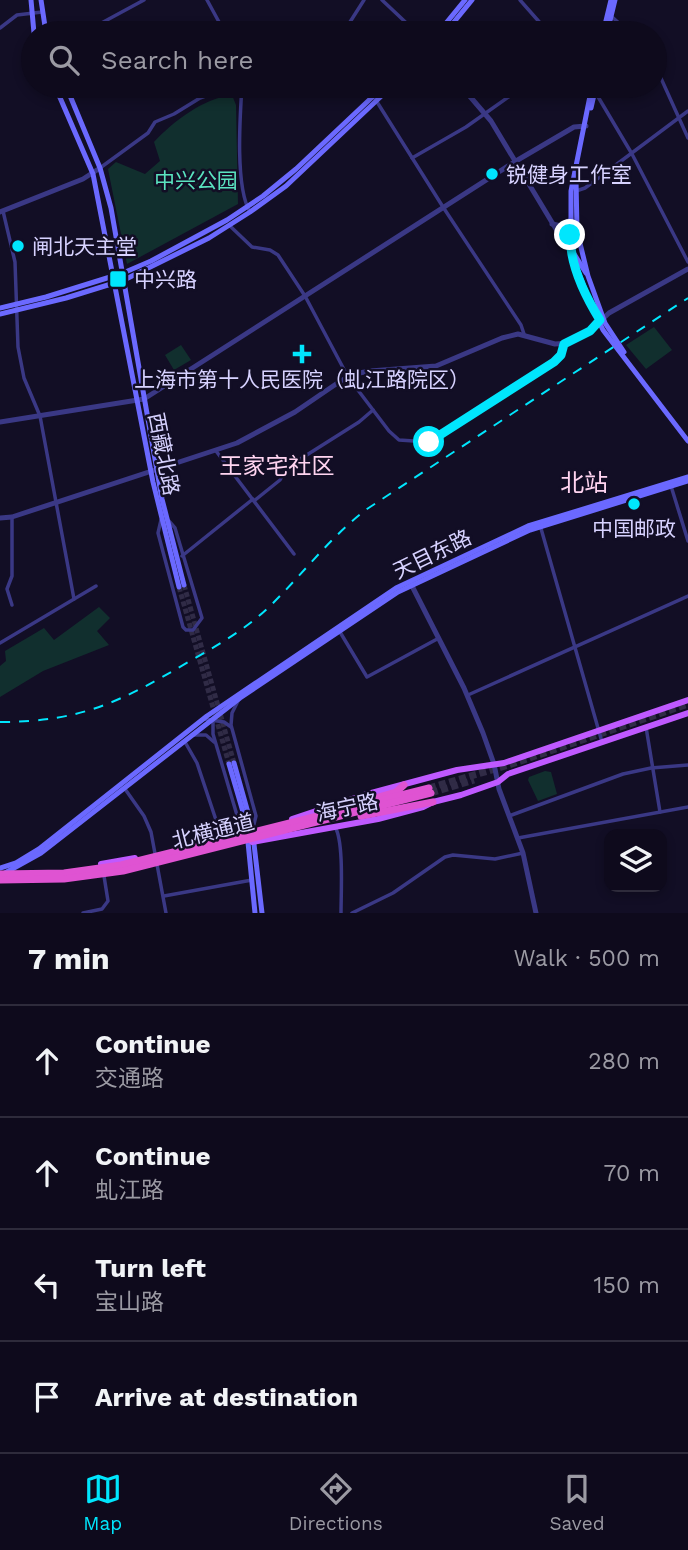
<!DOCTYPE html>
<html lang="en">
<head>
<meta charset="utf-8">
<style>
  :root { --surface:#0e0a1c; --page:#1c1829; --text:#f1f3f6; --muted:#9b9aa3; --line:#2e2b3b; --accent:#00e6fd }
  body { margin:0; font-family:"Work Sans","Noto Sans SC",sans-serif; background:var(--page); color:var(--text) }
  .controls { position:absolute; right:21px; bottom:21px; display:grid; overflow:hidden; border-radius:14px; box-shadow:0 4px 10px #0003 }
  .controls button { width:63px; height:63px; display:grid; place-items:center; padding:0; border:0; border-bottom:2px solid var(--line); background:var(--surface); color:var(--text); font:35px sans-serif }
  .stop { position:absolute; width:21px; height:21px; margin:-16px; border:5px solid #00e6fd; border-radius:50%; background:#fff }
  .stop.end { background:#00e6fd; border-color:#fff; box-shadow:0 2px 7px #0008 }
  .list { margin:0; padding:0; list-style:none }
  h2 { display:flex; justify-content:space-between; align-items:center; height:91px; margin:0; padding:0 28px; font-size:30px }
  h2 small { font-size:23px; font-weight:400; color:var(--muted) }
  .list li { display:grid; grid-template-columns:46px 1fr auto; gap:21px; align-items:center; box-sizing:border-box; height:112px; padding:0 28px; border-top:2px solid var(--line) }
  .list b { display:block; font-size:26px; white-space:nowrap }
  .list p { margin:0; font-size:23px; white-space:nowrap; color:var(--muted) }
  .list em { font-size:23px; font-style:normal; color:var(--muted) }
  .icon { flex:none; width:38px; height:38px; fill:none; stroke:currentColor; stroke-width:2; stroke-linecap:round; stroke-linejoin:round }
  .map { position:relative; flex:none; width:688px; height:913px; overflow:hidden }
  .search { position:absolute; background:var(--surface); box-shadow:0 4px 10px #0003; left:21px; right:21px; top:21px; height:77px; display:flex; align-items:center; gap:18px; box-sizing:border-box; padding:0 24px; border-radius:38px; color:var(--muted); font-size:26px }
  .sheet { height:539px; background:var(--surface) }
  nav { display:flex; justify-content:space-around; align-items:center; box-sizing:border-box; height:98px; border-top:2px solid var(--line); background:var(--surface); font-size:19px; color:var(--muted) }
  nav a { display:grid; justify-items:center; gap:4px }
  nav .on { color:var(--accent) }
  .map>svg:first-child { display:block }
</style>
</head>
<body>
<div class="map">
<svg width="688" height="913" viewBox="0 0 688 913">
  <rect width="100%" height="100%" fill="#120e25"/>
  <g fill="#112f2e">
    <path d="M232 95 236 105 238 204 127 264 108 169 116 162 145 174 160 161 154 142C174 121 202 99 232 95Z"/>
    <polygon points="654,327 672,350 646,369 626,345"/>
    <polygon points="181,345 191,360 174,370 165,355"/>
    <polygon points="99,607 110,618 97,631 109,645 43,671 0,697 0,666 6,661 5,651 44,628 54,640"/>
    <polygon points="545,771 551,772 557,794 538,801 528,780 529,777"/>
  </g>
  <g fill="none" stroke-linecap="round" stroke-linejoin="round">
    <g stroke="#302b46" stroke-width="5" stroke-dasharray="5 2.5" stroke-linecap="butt">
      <polyline points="184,585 234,763"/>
      <polyline points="179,587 229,764"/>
    </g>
    <g stroke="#302b46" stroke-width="7" stroke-dasharray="7 3.5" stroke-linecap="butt">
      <polyline points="429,788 509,765 688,704"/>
      <polyline points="431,793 474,780"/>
    </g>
    <g stroke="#3a3885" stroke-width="3.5">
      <polyline points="207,0 225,33"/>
      <polyline points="382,0 417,33"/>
      <polyline points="520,0 549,33"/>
      <polyline points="611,16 630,33"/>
      <polyline points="0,28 17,15 42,12"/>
      <polyline points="83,33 144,0"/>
      <polyline points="343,33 364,0"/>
      <polyline points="655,65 688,138"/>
      <path d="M242 86C240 116 235 187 250 212"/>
      <polyline points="367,86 443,207 521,325 524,334"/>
      <polyline points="594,90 632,154 688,262"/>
      <polyline points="412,158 466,127 524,86"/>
      <polyline points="100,168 148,133 155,122 174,114 200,98 232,86"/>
      <polyline points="576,191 585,188 688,111"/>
      <polyline points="3,211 15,262 18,347 24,378 40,416 74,599"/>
      <polyline points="230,226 252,247 270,250 278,255 305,296 348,377 389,431 399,440 429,442 558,360 564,344"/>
      <polyline points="216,451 294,554"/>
      <polyline points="671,486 688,541"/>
      <polyline points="254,501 280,480 285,471 302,458 359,422 373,410"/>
      <polyline points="161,520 158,533 183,627 186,630 193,630 202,618 175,528 169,521"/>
      <polyline points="540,525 602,742"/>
      <polyline points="182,556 253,499"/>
      <polyline points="12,605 7,589 12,576 12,518"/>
      <polyline points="340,632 367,677 439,638"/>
      <polyline points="0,643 96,586"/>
      <polyline points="468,695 688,596"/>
      <polyline points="238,701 232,713 231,725 256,816 253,828"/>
      <polyline points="204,719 224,722 231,727"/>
      <polyline points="213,720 213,734 239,822 246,832"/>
      <polyline points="646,727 660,812"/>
      <polyline points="194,735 206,735 214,742"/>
      <polyline points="185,742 197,763 218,826"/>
      <polyline points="125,789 144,816 151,832 166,913"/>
      <polyline points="509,816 623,774 651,768 688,765"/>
      <path d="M335 827C344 841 341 894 341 913"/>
      <polyline points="518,838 688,807"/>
      <polyline points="164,896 252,880"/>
      <polyline points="83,913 102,909 108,901 104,876"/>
      <polyline points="352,913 393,893 445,857 453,855 495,859 523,853"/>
    </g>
    <g stroke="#3a3885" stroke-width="5">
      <polyline points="461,86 491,121 562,239 570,247 574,247 580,242"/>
      <polyline points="0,212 83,179 100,168"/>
      <polyline points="552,224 562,226 570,220"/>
      <polyline points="0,422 144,399 516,161 574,127 586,126"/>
      <polyline points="0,518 12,517 237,443 295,412 339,382 354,374 370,371 436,366 502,338 518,334 555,344 569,343 590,331 609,313 688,269"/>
      <polyline points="411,584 464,688 483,733 494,764 499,789 523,853 536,913"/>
    </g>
    <g stroke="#6b69ff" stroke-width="5">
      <polyline points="31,0 34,33"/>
      <polyline points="41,0 46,33"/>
      <polyline points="438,33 465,0"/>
      <polyline points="445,33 472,0"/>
      <polyline points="603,33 611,0"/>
      <polyline points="607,33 615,0"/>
      <polyline points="55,86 93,174 153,482 179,587"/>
      <polyline points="66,86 100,168 111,208 162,499 184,585"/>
      <polyline points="592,86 571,191 571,253 591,305 603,330 688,441"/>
      <polyline points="591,108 596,86"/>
      <polyline points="576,179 577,231 588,276 605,323 624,352"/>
      <polyline points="571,249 586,273"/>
      <polyline points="0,308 46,297 123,273 151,261 227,220 263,196 296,169 384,86"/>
      <polyline points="0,314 66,298 124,280 209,238 250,212 286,186 392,86"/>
      <polyline points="234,763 252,827 262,913"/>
      <polyline points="229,764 246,822 255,913"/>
      <polyline points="0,868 16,863 39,849 207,716 396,588 528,526 688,477"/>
      <polyline points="5,873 41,853 240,698 398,592 530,530 688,481"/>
    </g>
    <g stroke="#bf59ff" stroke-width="6">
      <polyline points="292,819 364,795 457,770 504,763 688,700"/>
      <polyline points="252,842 378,819 423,807 433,802 461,795 498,782 508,774 688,713"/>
      <polyline points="101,864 135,858"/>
    </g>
    <g stroke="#df53d2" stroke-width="7">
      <polyline points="357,803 396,792 404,785"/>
      <polyline points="361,816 433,802"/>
      <polyline points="0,874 64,873 121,865 429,788"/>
      <polyline points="0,880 64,879 123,871 431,793"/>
    </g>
    <path stroke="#00e6fd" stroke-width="2" stroke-dasharray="10 9" stroke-linecap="butt" d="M0 722C82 722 122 701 190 661 218 645 246 629 269 607 303 574 330 537 367 509L688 298"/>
  </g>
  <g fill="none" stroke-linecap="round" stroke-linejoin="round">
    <path stroke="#00e6fd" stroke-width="9" d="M429 442 554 362 561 355 564 344 590 331 600 320C585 296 570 264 570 235"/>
  </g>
  <g fill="#00e6fd" stroke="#120e25" stroke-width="2.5">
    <circle cx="492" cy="174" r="7"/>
    <circle cx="18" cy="246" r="7"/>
    <rect x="109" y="270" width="18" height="18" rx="3.5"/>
    <path d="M298.5 343.5h7v7h7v7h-7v7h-7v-7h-7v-7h7z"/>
    <circle cx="634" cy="504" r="7"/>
  </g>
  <g text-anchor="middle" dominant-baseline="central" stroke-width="5" stroke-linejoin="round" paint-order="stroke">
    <g font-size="21" fill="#d7d2ff" stroke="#120e25" text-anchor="start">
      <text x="506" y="174">锐健身工作室</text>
      <text x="32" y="246">闸北天主堂</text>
      <text x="134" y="279">中兴路</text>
      <text x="302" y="379" text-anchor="middle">上海市第十人民医院（虬江路院区）</text>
      <text x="634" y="528" text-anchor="middle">中国邮政</text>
    </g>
    <g font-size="21" fill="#5ae3bf" stroke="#120e25">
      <text x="196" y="180">中兴公园</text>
    </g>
    <g font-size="21" fill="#d7d2ff" stroke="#120e25">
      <text transform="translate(164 454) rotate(79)">西藏北路</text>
      <text transform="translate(432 554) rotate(-26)">天目东路</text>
      <text transform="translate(347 807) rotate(-12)">海宁路</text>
      <text transform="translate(213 831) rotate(-14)">北横通道</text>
    </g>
    <g font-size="23" fill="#ffd4f0" stroke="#120e25">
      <text x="277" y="466">王家宅社区</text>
    </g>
    <g font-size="24" fill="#ffd4f0" stroke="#120e25">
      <text x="584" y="483">北站</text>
    </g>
  </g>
</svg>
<div class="controls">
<button><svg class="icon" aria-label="layers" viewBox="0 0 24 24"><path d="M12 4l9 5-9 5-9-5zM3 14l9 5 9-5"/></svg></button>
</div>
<div class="stop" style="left:429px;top:442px"></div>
<div class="stop end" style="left:570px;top:235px"></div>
<div class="search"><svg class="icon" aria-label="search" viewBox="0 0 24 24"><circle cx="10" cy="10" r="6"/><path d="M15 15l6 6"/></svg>Search here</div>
</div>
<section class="sheet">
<h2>7 min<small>Walk · 500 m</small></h2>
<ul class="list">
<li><svg class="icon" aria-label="ahead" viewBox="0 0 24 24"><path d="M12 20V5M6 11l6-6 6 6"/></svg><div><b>Continue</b><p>交通路</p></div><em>280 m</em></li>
<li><svg class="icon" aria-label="ahead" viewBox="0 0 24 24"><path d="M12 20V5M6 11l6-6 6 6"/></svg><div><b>Continue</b><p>虬江路</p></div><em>70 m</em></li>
<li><svg class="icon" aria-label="left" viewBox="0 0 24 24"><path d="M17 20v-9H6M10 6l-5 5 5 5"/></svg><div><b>Turn left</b><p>宝山路</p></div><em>150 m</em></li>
<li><svg class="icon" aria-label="arrive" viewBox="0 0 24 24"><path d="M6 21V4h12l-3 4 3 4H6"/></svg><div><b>Arrive at destination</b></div></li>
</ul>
</section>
<nav>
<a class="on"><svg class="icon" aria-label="map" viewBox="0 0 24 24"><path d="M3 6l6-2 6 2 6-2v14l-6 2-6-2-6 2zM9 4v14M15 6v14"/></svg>Map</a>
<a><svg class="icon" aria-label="directions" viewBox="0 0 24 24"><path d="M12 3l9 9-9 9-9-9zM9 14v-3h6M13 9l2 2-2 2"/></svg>Directions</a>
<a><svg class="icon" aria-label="saved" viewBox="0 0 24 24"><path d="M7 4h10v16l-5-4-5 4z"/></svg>Saved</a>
</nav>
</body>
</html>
